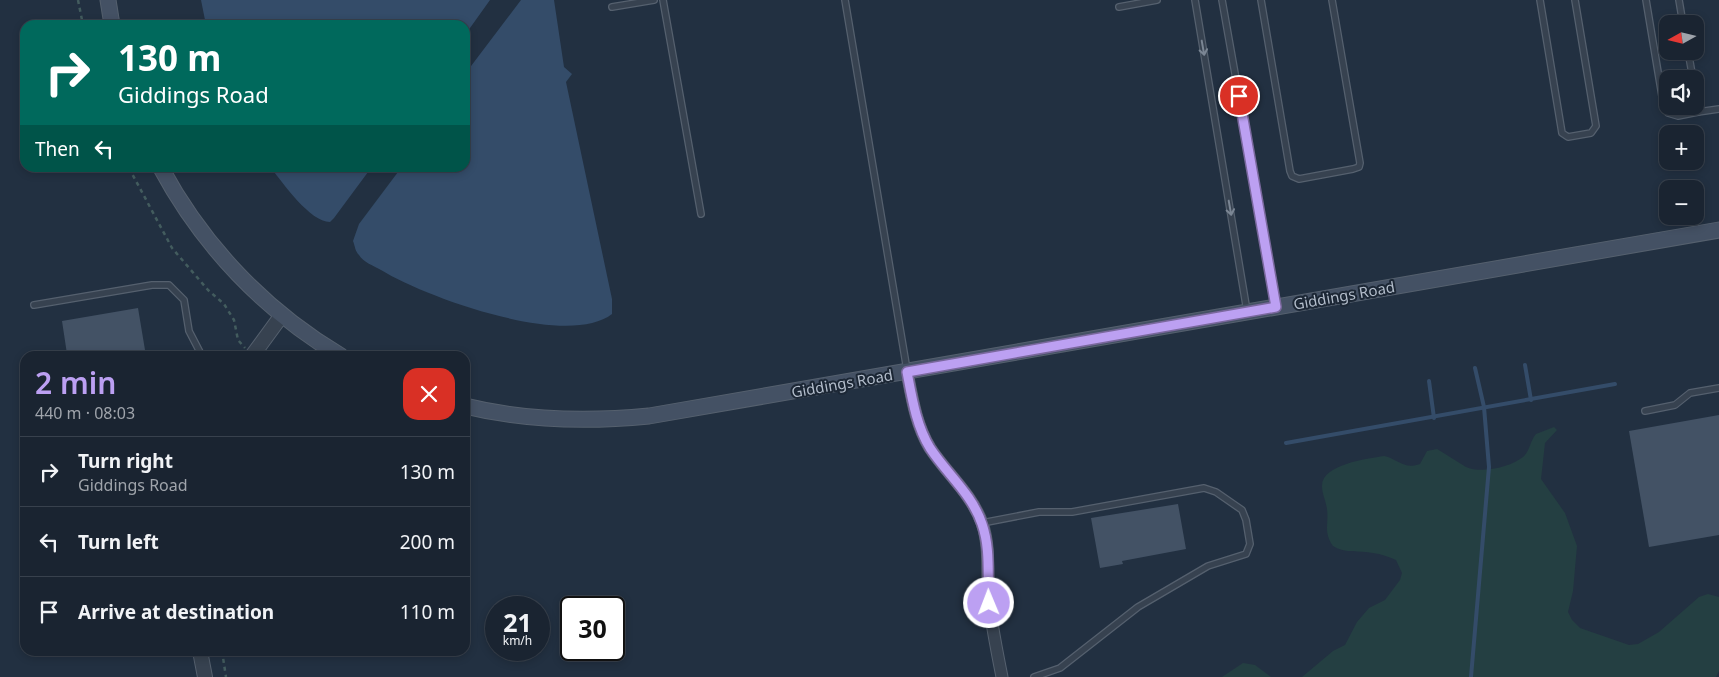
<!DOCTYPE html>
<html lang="en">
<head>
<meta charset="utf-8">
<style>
	:root { --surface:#1a2431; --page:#27303d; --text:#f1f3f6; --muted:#9fa4ab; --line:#38414d; --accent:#bca0f2 }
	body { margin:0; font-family:"Noto Sans",sans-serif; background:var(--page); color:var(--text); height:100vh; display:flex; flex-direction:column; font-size:19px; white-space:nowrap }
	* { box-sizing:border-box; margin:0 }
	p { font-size:16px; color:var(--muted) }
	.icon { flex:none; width:28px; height:28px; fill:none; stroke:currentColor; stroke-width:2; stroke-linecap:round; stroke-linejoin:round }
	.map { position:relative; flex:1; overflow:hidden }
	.details { position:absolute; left:20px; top:351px; width:450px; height:305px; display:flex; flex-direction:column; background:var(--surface); border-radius:15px; box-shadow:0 2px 8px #0003,0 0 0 1px var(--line) }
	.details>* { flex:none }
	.top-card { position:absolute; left:20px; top:20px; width:450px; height:152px; border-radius:15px; box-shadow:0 2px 8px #0003,0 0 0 1px var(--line); background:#00695c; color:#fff; overflow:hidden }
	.needle { width:32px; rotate:262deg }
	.controls { position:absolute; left:1659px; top:15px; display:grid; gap:10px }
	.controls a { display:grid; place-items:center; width:45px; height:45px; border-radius:10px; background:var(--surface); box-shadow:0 2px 8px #0003,0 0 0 1px var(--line); font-size:25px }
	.speed { position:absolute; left:485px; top:596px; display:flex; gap:10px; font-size:25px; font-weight:700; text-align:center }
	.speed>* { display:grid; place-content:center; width:65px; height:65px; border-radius:50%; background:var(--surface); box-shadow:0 2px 8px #0003,0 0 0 1px var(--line); line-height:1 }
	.speed small { font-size:12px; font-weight:400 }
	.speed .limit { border:2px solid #111; border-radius:8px; background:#fff; color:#111 }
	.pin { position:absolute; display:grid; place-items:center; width:42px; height:42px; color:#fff; margin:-21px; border:2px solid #fff; border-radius:50%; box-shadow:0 1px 5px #0007 }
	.me { position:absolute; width:55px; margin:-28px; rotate:359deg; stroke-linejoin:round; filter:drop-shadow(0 0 4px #0008) }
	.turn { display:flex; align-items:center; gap:18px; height:105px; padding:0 15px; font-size:22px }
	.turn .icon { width:65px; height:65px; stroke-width:2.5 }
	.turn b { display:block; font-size:35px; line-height:42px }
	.then { display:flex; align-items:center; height:48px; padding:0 15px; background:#0003; gap:10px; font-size:19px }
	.round { display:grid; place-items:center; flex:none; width:52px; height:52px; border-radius:15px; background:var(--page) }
	.head { display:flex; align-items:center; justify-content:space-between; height:85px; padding:0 15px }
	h1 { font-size:30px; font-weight:600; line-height:38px; color:var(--accent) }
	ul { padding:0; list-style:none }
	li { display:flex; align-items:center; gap:15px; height:70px; padding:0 15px; border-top:1px solid var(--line) }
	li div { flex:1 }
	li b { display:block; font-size:19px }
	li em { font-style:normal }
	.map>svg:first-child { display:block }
</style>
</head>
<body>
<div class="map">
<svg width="1719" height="677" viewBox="0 0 1719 677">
	<rect width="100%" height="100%" fill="#223041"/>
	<g fill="#243f42">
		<path d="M1554,427L1557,430L1545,443L1541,479L1565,513L1577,546L1573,591L1568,612L1572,620L1580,628L1629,645L1638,644L1659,632L1699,597L1708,594L1719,597V671L1716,677H1302L1333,651L1345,645L1357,622L1369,608L1385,600L1400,580L1402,573L1396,560C1389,557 1381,554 1373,553C1360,550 1345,554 1333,546C1323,531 1329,525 1327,509C1326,501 1322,494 1322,486C1322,464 1367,459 1384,456C1398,459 1404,470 1420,464L1427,451L1437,449C1447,455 1456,461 1466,467C1481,474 1511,467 1523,457C1530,451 1530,441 1536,434Z"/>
		<path d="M1243,663L1255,665L1271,677H1222Z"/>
	</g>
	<g fill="#344c69">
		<path d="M201,0H490L465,35V25H206Z"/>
		<path d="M521,0H554L564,67L572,74L566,82L612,299V314C567,349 425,297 381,270C374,266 363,262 359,255C355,251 355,246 353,241L359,224L401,168H465V74Z"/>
		<path d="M271,168H371L334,218L330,222C310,222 283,183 271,168Z"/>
	</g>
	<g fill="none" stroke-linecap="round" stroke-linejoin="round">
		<g stroke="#344c69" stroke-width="4">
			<path d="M1525,365L1531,400"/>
			<path d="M1429,381L1434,418"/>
			<path d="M1286,443L1615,384"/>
			<path d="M1471,677L1489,467L1484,407L1475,368"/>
		</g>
	</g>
	<g fill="#435265">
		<path d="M138,308L146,356H88L87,350L67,354L62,321Z"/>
		<path d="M1719,415V535L1649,547L1629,431Z"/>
		<path d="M1178,504L1186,549L1122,561L1123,564L1100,568L1091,518Z"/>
	</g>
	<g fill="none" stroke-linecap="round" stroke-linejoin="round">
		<defs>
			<g id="service">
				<path d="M663,0L701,214"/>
				<path d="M845,0L907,370"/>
				<path d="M1195,0L1247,311"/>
				<path d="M1222,0L1276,305"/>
				<path d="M1261,0L1290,171L1292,176L1299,179L1353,169L1359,167L1360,163L1332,0"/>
				<path d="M1540,0L1562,133L1568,137L1591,133L1596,126L1575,0"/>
				<path d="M1646,0L1663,102L1668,113L1678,116L1698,112"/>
				<path d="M1679,0L1683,24"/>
				<path d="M612,7L654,0"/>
				<path d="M1119,7L1157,0"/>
				<path d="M1688,51L1693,79"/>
				<path d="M1695,93L1698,112L1719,109"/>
				<path d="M34,305L152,285H169L184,300L189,331L202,356"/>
				<path d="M1645,411L1675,405L1690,393L1719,388"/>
				<path d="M982,523L1039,512H1072L1204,488L1216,492L1242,510L1246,520L1250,544L1246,554L1208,566L1138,607L1060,668L1034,677"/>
			</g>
			<path id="minor" d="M907,372C912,398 916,425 930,448C947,474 971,493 982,523C991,549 986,575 989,602C992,627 997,652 1002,677"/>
			<g id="tertiary">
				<path d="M252,356L282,315"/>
				<path d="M200,651L205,677"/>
			</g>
			<g id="secondary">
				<path d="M108,0L112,25"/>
				<path d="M161,168C203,246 265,311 341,356"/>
				<path d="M465,406C526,421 587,422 649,416L1719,230"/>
			</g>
		</defs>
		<use href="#service" stroke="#55606e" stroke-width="8"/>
		<use href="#minor" stroke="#55606e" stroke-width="13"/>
		<use href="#tertiary" stroke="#55606e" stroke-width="16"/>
		<use href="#secondary" stroke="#55606e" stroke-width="17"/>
		<g stroke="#435c5e" stroke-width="2.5" stroke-dasharray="4 4" stroke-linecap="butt">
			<path d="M78,0L83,25"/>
			<path d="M129,168L172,248L208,290L224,304L234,320L238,340L245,348"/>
			<path d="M222,651L226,677"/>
		</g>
		<use href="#service" stroke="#374250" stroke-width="5.5"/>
		<use href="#minor" stroke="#374250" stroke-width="11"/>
		<use href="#tertiary" stroke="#374250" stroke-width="14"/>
		<use href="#secondary" stroke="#445164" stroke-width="15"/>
	</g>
	<defs><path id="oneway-shaft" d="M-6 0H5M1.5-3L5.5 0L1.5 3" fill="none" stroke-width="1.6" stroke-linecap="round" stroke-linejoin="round" transform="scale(1.25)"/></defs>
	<g stroke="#7b8694">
		<use href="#oneway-shaft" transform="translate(1203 48) rotate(80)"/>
		<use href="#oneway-shaft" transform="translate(1230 208) rotate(80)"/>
	</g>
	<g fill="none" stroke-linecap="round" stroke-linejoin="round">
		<defs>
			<path id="route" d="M989,603C987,576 991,550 982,524C972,494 947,474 930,448C916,425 912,398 907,372L1276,307L1239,96"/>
		</defs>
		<use href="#route" stroke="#7a689d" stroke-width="12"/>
		<use href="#route" stroke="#bca0f2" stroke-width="9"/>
	</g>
	<g text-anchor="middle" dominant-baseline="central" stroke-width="4" stroke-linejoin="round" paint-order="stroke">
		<g font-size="15" fill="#b3bdcb" stroke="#1c2735">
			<text transform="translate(1344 295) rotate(-10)">Giddings Road</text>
			<text transform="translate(842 383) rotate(-10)">Giddings Road</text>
		</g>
	</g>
</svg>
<div class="controls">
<a><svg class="needle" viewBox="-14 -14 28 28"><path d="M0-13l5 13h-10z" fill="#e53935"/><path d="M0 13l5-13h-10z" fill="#9fa4ab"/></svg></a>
<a><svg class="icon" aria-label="sound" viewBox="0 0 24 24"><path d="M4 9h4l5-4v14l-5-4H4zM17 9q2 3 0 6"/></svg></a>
<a>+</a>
<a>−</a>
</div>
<div class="speed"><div>21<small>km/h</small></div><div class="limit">30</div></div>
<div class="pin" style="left:1239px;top:96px;background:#d93025"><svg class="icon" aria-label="arrive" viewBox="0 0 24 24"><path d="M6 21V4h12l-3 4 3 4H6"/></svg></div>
<svg class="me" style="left:989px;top:603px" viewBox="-20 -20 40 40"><circle r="17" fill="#bca0f2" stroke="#fff" stroke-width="3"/><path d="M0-11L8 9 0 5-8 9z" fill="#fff"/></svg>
<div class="top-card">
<div class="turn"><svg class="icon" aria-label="right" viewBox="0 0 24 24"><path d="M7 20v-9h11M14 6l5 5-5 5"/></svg><div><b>130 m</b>Giddings Road</div></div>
<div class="then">Then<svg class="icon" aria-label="left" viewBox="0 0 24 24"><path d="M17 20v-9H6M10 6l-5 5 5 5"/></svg></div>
</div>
<section class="details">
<div class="head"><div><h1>2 min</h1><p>440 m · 08:03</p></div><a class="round" style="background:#d93025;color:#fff"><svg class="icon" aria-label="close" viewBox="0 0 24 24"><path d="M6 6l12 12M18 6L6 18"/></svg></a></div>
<ul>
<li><svg class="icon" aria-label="right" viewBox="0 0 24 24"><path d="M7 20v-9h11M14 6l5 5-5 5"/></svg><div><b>Turn right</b><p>Giddings Road</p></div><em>130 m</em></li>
<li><svg class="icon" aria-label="left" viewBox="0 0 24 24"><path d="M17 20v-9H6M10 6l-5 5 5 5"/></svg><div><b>Turn left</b></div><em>200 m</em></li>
<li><svg class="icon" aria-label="arrive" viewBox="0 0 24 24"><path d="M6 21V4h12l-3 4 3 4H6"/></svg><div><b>Arrive at destination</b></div><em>110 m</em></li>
</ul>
</section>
</div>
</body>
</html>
